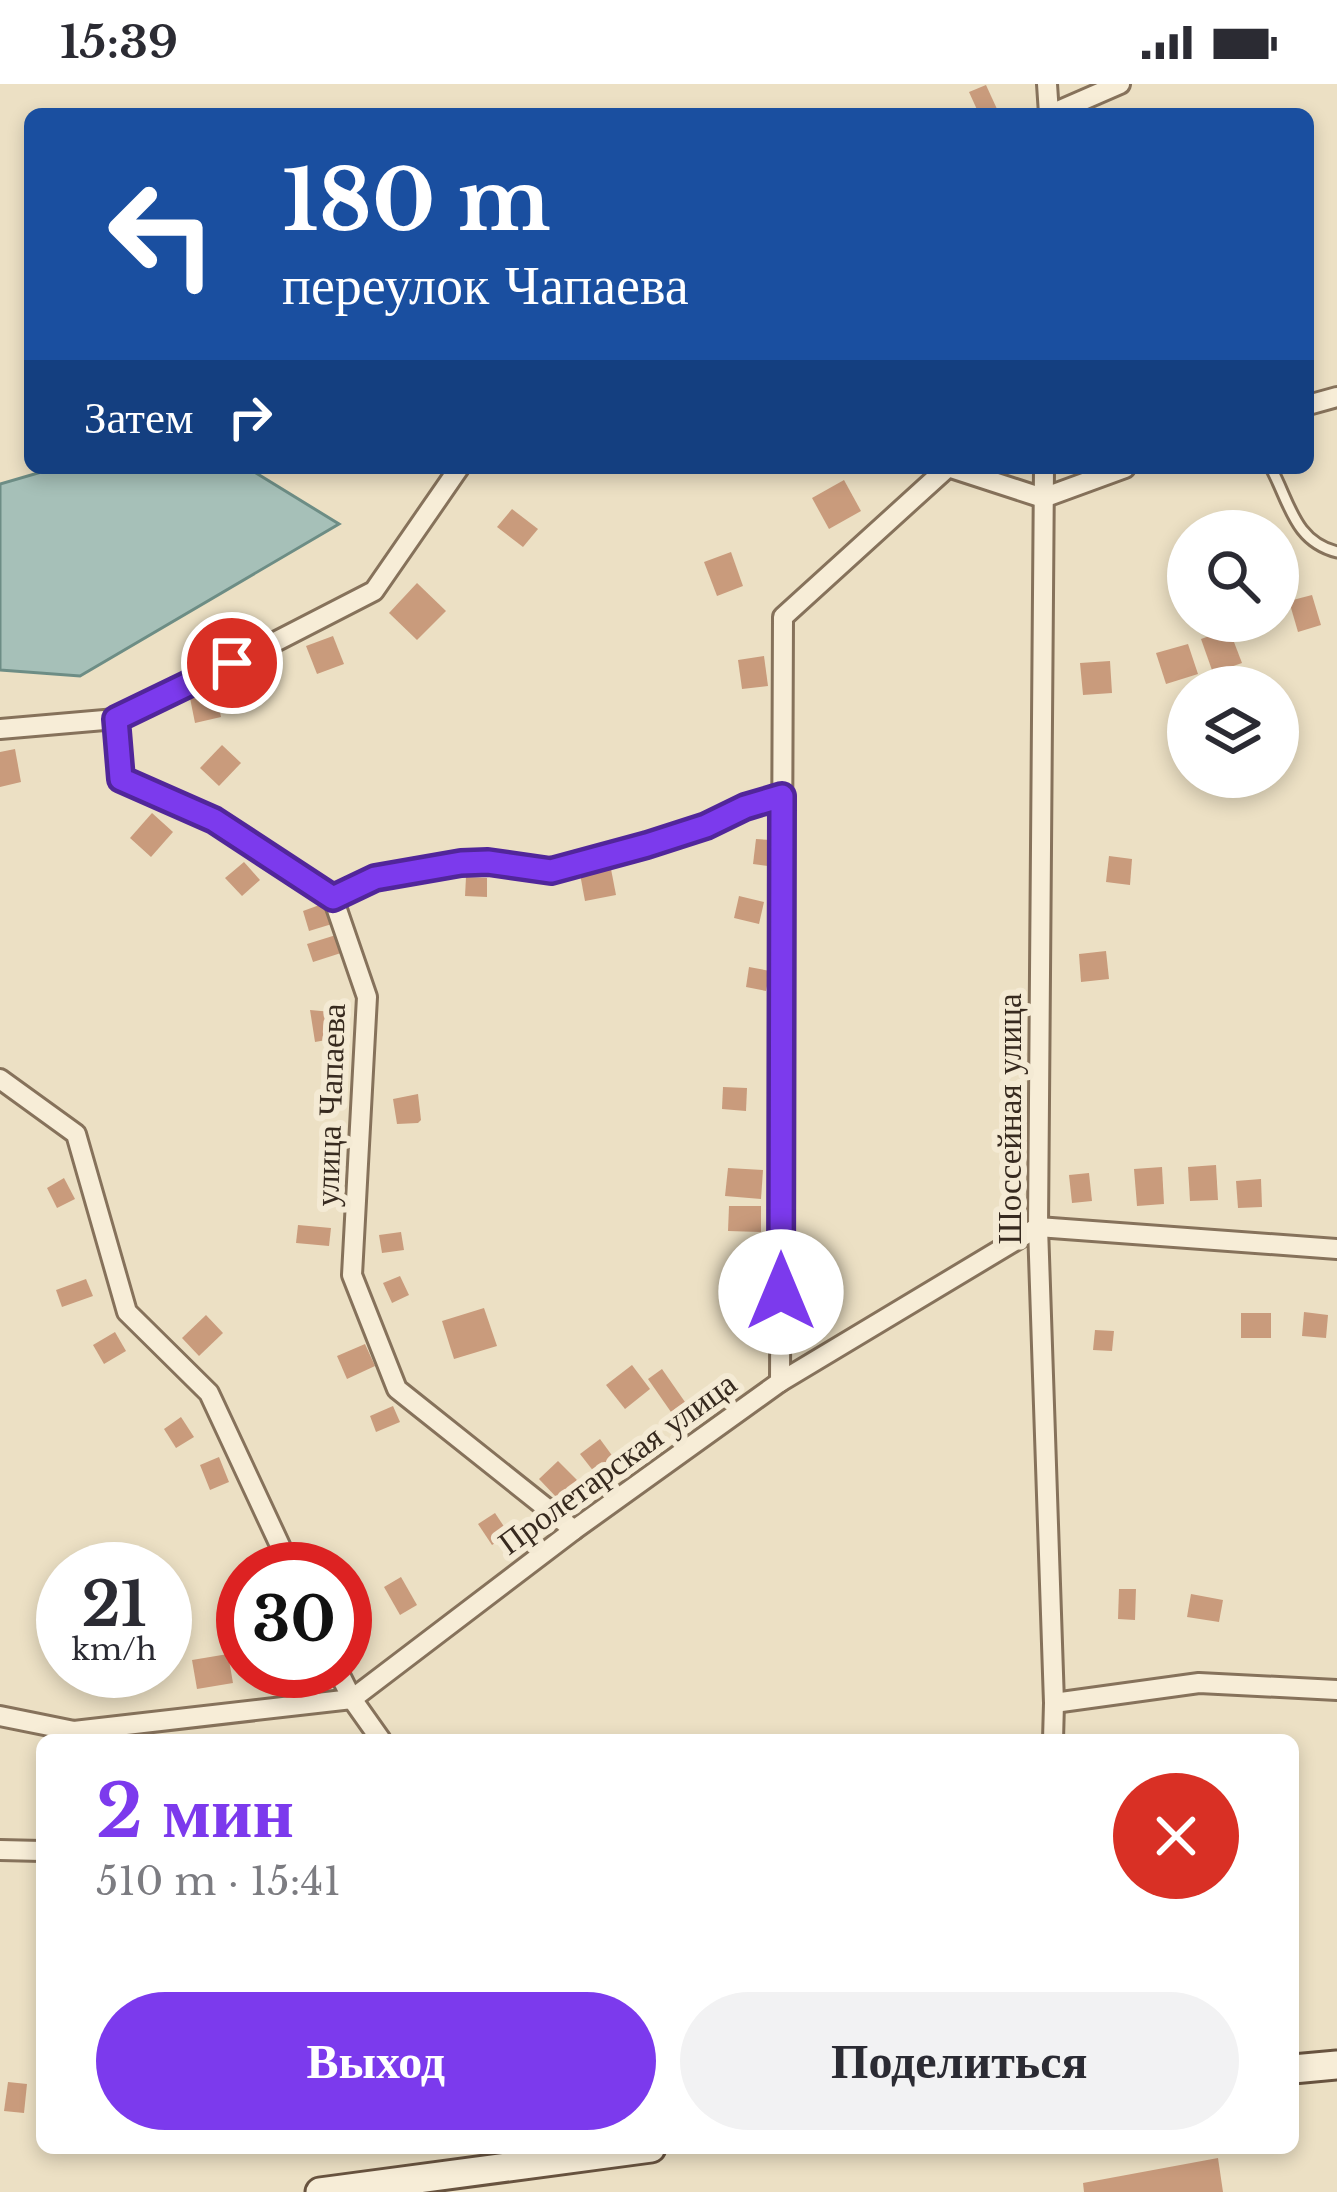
<!DOCTYPE html>
<html lang="ru">
<head>
<meta charset="utf-8">
<style>
	:root { --surface:#fff; --page:#f2f2f3; --text:#2b2b33; --muted:#7c7c81; --accent:#7c3aed }
	body { margin:0; font-family:"Libre Baskerville",serif; background:var(--page); color:var(--text); height:100vh; display:flex; flex-direction:column; font-size:45px; white-space:nowrap }
	* { box-sizing:border-box; margin:0 }
	p { font-size:39px; color:var(--muted) }
	.icon { flex:none; width:66px; height:66px; fill:none; stroke:currentColor; stroke-width:2; stroke-linecap:round; stroke-linejoin:round }
	.map { position:relative; flex:1; overflow:hidden }
	.sheet { position:absolute; left:36px; top:1650px; width:1263px; height:420px; display:flex; flex-direction:column; background:var(--surface); border-radius:18px; box-shadow:0 6px 18px #0003 }
	.sheet>* { flex:none }
	.guide { position:absolute; left:24px; top:24px; width:1290px; height:366px; border-radius:18px; box-shadow:0 6px 18px #0003; background:#1a4fa0; color:#fff; overflow:hidden }
	.tools { position:absolute; left:1167px; top:426px; display:grid; gap:24px }
	.tools a { display:grid; place-items:center; width:132px; height:132px; border-radius:50%; background:var(--surface); box-shadow:0 6px 18px #0003; font-size:60px }
	.speed { position:absolute; left:36px; top:1458px; display:flex; gap:24px; font-size:60px; font-weight:700; text-align:center }
	.speed>* { display:grid; place-content:center; width:156px; height:156px; border-radius:50%; background:var(--surface); box-shadow:0 6px 18px #0003; line-height:1 }
	.speed small { font-size:30px; font-weight:400 }
	.speed .limit { border:18px solid #d22; background:#fff; color:#111 }
	.pin { position:absolute; display:grid; place-items:center; width:102px; height:102px; color:#fff; margin:-51px; border:6px solid #fff; border-radius:50%; box-shadow:0 3px 12px #0007 }
	.me { position:absolute; width:132px; margin:-66px; rotate:0deg; stroke-linejoin:round; filter:drop-shadow(0 0 9px #0008) }
	.turn { display:flex; align-items:center; gap:42px; height:252px; padding:0 60px; font-size:54px }
	.turn .icon { width:156px; height:156px; stroke-width:2.5 }
	.turn b { display:block; font-size:84px; line-height:102px }
	.then { display:flex; align-items:center; height:114px; padding:0 60px; background:#0003; gap:24px; font-size:45px }
	.round { display:grid; place-items:center; flex:none; width:126px; height:126px; border-radius:63px; background:var(--page) }
	.head { display:flex; align-items:center; justify-content:space-between; height:204px; padding:0 60px }
	h1 { font-size:72px; font-weight:800; line-height:90px; color:var(--accent) }
	.action { display:flex; gap:24px; margin-top:auto; padding:24px 60px }
	.action a { flex:1; height:138px; border-radius:72px; background:var(--accent); color:#fff; font-size:48px; font-weight:800; line-height:138px; text-align:center }
	.action a+a { background:var(--page); color:var(--text) }
	.status { display:flex; justify-content:space-between; align-items:center; height:84px; padding:0 60px; background:var(--surface); direction:ltr }
	.status svg { height:33px; fill:currentColor }
	.map>svg:first-child { display:block }
</style>
</head>
<body>
<div class="status"><b>15:39</b><svg viewBox="0 0 49 12"><path d="M0 12V9h3v3zM5 12V6h3v6zM10 12V3h3v9zM15 12V0h3v12zM26 1h20v11H26zM47 4h2v5h-2z"/></svg></div>
<div class="map">
<svg width="1337" height="2108" viewBox="0 0 1337 2108">
	<rect width="100%" height="100%" fill="#ece0c4"/>
	<path fill="#a6c0b8" stroke="#6d8d85" stroke-width="3" d="M55,384H248L339,440L80,592L0,586V400Z"/>
	<g fill="#c99b7c">
		<path d="M986,1L997,25L979,30L969,8Z"/>
		<path d="M844,396L861,427L829,445L812,414Z"/>
		<path d="M512,425L538,445L523,463L497,443Z"/>
		<path d="M731,468L743,502L717,512L704,478Z"/>
		<path d="M417,499L446,527L417,556L389,529Z"/>
		<path d="M1312,511L1321,541L1298,548L1289,517Z"/>
		<path d="M1229,545L1242,579L1213,589L1201,555Z"/>
		<path d="M333,552L344,580L317,590L306,562Z"/>
		<path d="M1188,560L1198,590L1166,600L1156,569Z"/>
		<path d="M764,572L768,602L742,605L738,576Z"/>
		<path d="M1110,577L1112,609L1083,611L1080,579Z"/>
		<path d="M215,604L221,633L195,639L189,609Z"/>
		<path d="M222,661L241,679L219,702L200,684Z"/>
		<path d="M15,665L21,698L0,703V668Z"/>
		<path d="M152,729L173,748L151,773L130,754Z"/>
		<path d="M756,755L771,756L768,782L753,780Z"/>
		<path d="M1109,772L1132,775L1130,801L1106,798Z"/>
		<path d="M244,778L260,796L242,812L225,794Z"/>
		<path d="M611,785L616,811L585,817L580,790Z"/>
		<path d="M466,793L487,794V813L465,812Z"/>
		<path d="M739,812L764,818L759,840L734,834Z"/>
		<path d="M325,819L332,840L309,847L303,827Z"/>
		<path d="M336,851L341,869L313,878L307,860Z"/>
		<path d="M1106,867L1109,895L1081,898L1079,870Z"/>
		<path d="M749,883L770,887L766,907L746,903Z"/>
		<path d="M310,926L332,928L337,954L315,958Z"/>
		<path d="M723,1003L747,1004L746,1027L722,1025Z"/>
		<path d="M418,1010L421,1036L418,1039L397,1040L393,1015Z"/>
		<path d="M1216,1081L1218,1116L1190,1117L1188,1083Z"/>
		<path d="M1162,1083L1164,1120L1137,1122L1134,1085Z"/>
		<path d="M728,1084L763,1086L761,1115L725,1112Z"/>
		<path d="M1089,1089L1092,1117L1072,1119L1069,1091Z"/>
		<path d="M64,1094L75,1115L57,1124L47,1104Z"/>
		<path d="M1261,1095L1262,1123L1238,1124L1236,1097Z"/>
		<path d="M729,1122H761V1148L728,1147Z"/>
		<path d="M298,1141L331,1144L329,1162L296,1159Z"/>
		<path d="M401,1148L404,1166L382,1169L379,1151Z"/>
		<path d="M400,1192L409,1211L392,1219L383,1199Z"/>
		<path d="M86,1195L93,1212L62,1223L56,1206Z"/>
		<path d="M484,1224L497,1262L454,1275L442,1237Z"/>
		<path d="M1304,1228L1328,1231L1326,1254L1302,1252Z"/>
		<rect x="1241" y="1229" width="30" height="25"/>
		<path d="M206,1231L223,1249L199,1272L182,1254Z"/>
		<path d="M1095,1246L1114,1247L1112,1267L1093,1266Z"/>
		<path d="M115,1248L126,1267L104,1280L93,1261Z"/>
		<path d="M365,1260L375,1282L347,1295L337,1272Z"/>
		<path d="M632,1281L650,1305L625,1325L606,1301Z"/>
		<path d="M662,1285L685,1318L671,1328L648,1295Z"/>
		<path d="M393,1322L400,1338L376,1348L370,1332Z"/>
		<path d="M181,1333L194,1353L176,1364L164,1345Z"/>
		<path d="M600,1355L619,1381L603,1393H598L580,1370Z"/>
		<path d="M219,1373L229,1398L210,1406L200,1381Z"/>
		<path d="M558,1377L577,1396L558,1415L539,1395Z"/>
		<path d="M495,1429L509,1450L492,1461L478,1440Z"/>
		<path d="M401,1493L417,1521L400,1531L384,1503Z"/>
		<path d="M1119,1505H1136L1135,1536L1118,1535Z"/>
		<path d="M1191,1510L1223,1516L1219,1538L1187,1533Z"/>
		<path d="M356,1523L366,1543L350,1551L345,1540V1528Z"/>
		<path d="M228,1570L233,1599L197,1605L192,1576Z"/>
		<path d="M8,1998L27,2000L24,2029L4,2027Z"/>
		<path d="M1218,2074L1223,2108H1084L1083,2099Z"/>
	</g>
	<g fill="none" stroke-linecap="round" stroke-linejoin="round">
		<defs>
			<path id="lane" d="M1271,384C1290,419 1294,457 1337,468"/>
			<g id="street">
				<path d="M1047,0L1049,30"/>
				<path d="M1051,30L1120,0"/>
				<path d="M1308,321L1337,313"/>
				<path d="M951,384L1043,414L1125,384"/>
				<path d="M1044,384L1038,1143L1054,1619L1053,1656"/>
				<path d="M116,635L121,695L215,736L333,814L367,913L352,1191L397,1305L574,1446"/>
				<path d="M0,645L116,635L271,560L374,507L459,384"/>
				<path d="M333,814L375,794L461,779L488,778L551,787L647,761L706,742L745,723L781,712"/>
				<path d="M0,995L76,1050L127,1228L209,1309L291,1485"/>
				<path d="M780,1298L783,533L947,384"/>
				<path d="M338,1587L352,1615L381,1656"/>
				<path d="M1054,1619L1199,1599L1337,1606"/>
				<path d="M0,1632L74,1647L352,1615L574,1446L780,1298L1038,1143L1337,1165"/>
				<path d="M0,1766L42,1767"/>
			</g>
			<g id="secondary">
				<path d="M1293,1985L1337,1981"/>
				<path d="M320,2108L651,2064"/>
			</g>
		</defs>
		<use href="#lane" stroke="#86725b" stroke-width="15"/>
		<use href="#street" stroke="#86725b" stroke-width="24"/>
		<use href="#secondary" stroke="#68533f" stroke-width="33"/>
		<use href="#lane" stroke="#f7edd7" stroke-width="9"/>
		<use href="#street" stroke="#f7edd7" stroke-width="18"/>
		<use href="#secondary" stroke="#f7edd7" stroke-width="27"/>
	</g>
	<g fill="none" stroke-linecap="round" stroke-linejoin="round">
		<defs>
			<path id="route" d="M232,579L116,635L121,695L214,736L333,814L375,794L461,779L488,778L551,787L647,761L706,742L745,723L782,712L781,1208"/>
		</defs>
		<use href="#route" stroke="#51269a" stroke-width="30"/>
		<use href="#route" stroke="#7c3aed" stroke-width="21"/>
	</g>
	<g text-anchor="middle" dominant-baseline="central" stroke-width="12" stroke-linejoin="round" paint-order="stroke">
		<g font-size="33" fill="#372a1f" stroke="#f4ead4">
			<text transform="translate(330 1021) rotate(-88)">улица Чапаева</text>
			<text transform="translate(1009 1035) rotate(-90)">Шоссейная улица</text>
			<text transform="translate(617 1379) rotate(-36)">Пролетарская улица</text>
		</g>
	</g>
</svg>
<div class="tools">
<a><svg class="icon" aria-label="search" viewBox="0 0 24 24"><circle cx="10" cy="10" r="6"/><path d="M15 15l6 6"/></svg></a>
<a><svg class="icon" aria-label="layers" viewBox="0 0 24 24"><path d="M12 4l9 5-9 5-9-5zM3 14l9 5 9-5"/></svg></a>
</div>
<div class="speed"><div>21<small>km/h</small></div><div class="limit">30</div></div>
<div class="pin" style="left:232px;top:579px;background:#d93025"><svg class="icon" aria-label="arrive" viewBox="0 0 24 24"><path d="M6 21V4h12l-3 4 3 4H6"/></svg></div>
<svg class="me" style="left:781px;top:1208px" viewBox="-20 -20 40 40"><circle r="19" fill="#fff"/><path d="M0-13L10 11 0 6-10 11z" fill="#7c3aed"/></svg>
<div class="guide">
<div class="turn"><svg class="icon" aria-label="left" viewBox="0 0 24 24"><path d="M17 20v-9H6M10 6l-5 5 5 5"/></svg><div><b>180 m</b>переулок Чапаева</div></div>
<div class="then">Затем<svg class="icon" aria-label="right" viewBox="0 0 24 24"><path d="M7 20v-9h11M14 6l5 5-5 5"/></svg></div>
</div>
<section class="sheet">
<div class="head"><div><h1>2 мин</h1><p>510 m · 15:41</p></div><a class="round" style="background:#d93025;color:#fff"><svg class="icon" aria-label="close" viewBox="0 0 24 24"><path d="M6 6l12 12M18 6L6 18"/></svg></a></div>
<div class="action"><a>Выход</a><a>Поделиться</a></div>
</section>
</div>
</body>
</html>
